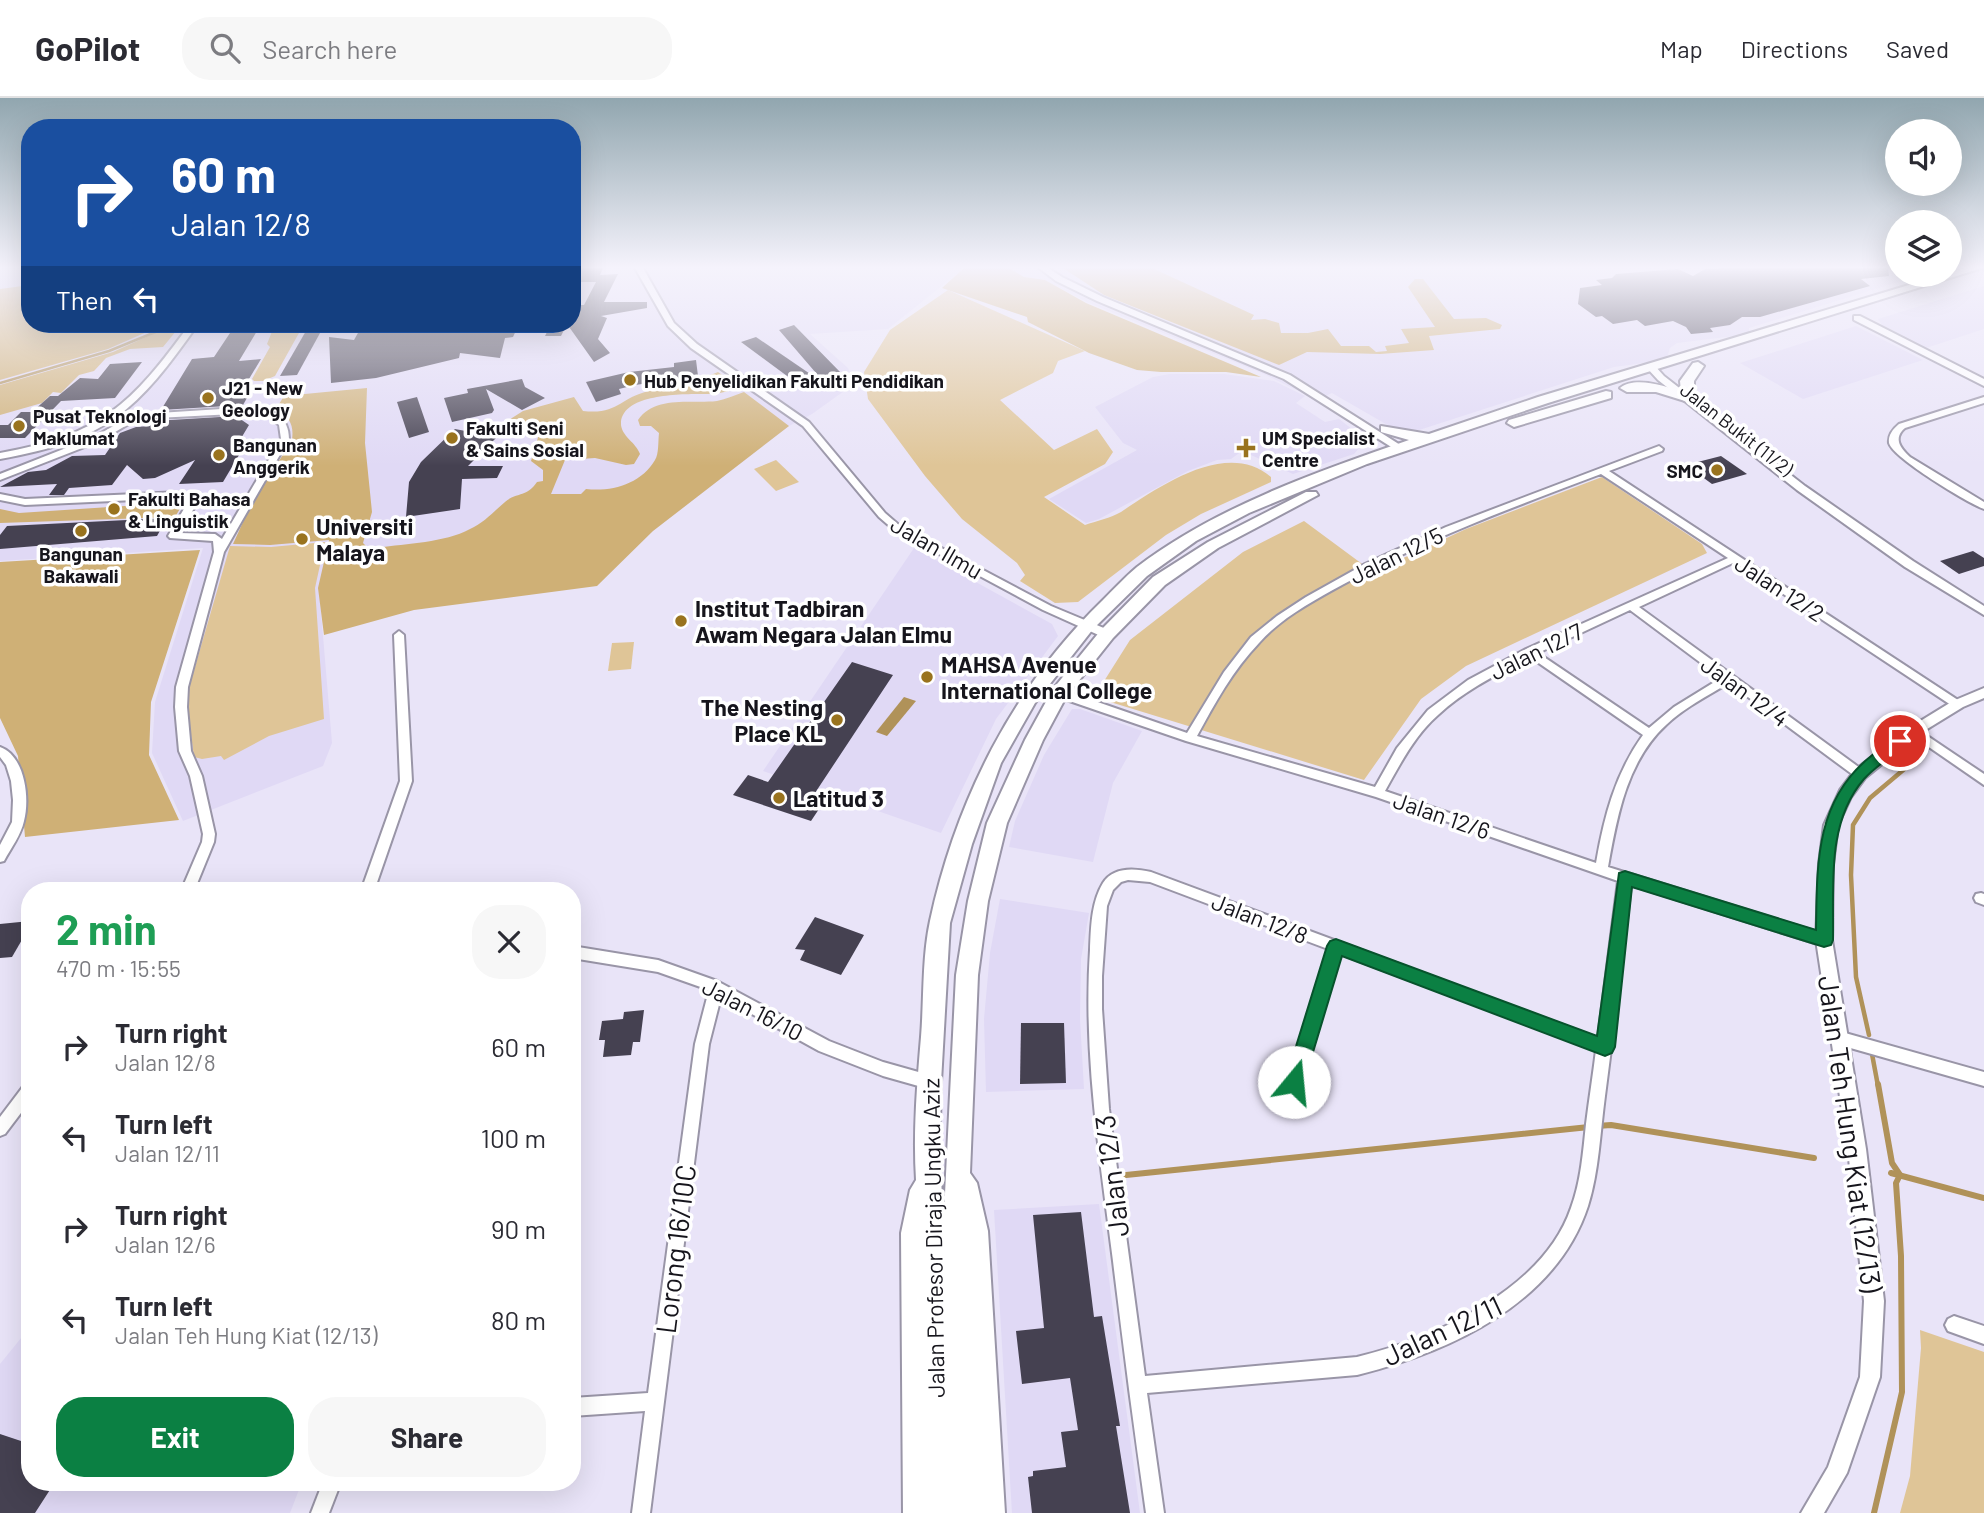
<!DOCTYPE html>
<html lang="en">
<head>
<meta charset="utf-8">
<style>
	:root { --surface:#fff; --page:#f7f7f7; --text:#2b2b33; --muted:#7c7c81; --line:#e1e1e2; --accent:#0b8043 }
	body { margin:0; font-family:Barlow,sans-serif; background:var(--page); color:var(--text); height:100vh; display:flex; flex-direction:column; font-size:26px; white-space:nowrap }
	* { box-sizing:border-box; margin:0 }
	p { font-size:23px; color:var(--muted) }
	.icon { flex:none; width:38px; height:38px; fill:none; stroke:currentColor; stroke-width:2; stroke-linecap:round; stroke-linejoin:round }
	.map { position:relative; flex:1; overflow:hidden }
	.sheet { position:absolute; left:21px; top:784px; width:560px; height:609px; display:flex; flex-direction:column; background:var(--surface); border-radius:28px; box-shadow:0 7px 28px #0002 }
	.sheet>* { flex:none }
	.guide { position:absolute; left:21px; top:21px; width:560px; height:214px; border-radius:28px; box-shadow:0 7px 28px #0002; background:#1a4fa0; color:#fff; overflow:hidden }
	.fabs { position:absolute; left:1885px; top:21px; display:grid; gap:14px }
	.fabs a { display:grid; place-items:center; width:77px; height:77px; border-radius:50%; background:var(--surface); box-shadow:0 7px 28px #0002; font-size:35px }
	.pin { position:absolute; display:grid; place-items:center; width:60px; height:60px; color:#fff; margin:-30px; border:4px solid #fff; border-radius:50%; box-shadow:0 2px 7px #0007 }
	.me { position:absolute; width:77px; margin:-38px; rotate:17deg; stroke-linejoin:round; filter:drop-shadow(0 0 5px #0008) }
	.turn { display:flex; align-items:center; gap:24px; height:147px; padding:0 35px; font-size:32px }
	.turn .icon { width:91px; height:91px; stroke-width:2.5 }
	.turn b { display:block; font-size:49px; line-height:60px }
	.then { display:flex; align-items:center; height:66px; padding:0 35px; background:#0003; gap:14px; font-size:26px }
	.round { display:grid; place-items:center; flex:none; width:74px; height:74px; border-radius:28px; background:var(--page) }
	.overview { display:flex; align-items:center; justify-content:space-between; height:119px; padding:0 35px }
	h1 { font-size:42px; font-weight:700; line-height:52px; color:#1e9e55 }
	.primary-button { display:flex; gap:14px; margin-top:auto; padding:14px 35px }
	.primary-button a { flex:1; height:80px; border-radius:28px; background:var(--accent); color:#fff; font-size:28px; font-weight:700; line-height:80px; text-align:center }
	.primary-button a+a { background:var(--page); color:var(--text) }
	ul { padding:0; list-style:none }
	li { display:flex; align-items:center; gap:21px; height:91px; padding:0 35px }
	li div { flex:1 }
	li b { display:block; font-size:26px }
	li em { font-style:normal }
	header { display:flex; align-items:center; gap:42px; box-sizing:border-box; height:98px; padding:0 35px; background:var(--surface); border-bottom:2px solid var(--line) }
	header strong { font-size:33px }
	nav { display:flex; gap:38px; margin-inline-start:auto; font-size:24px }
	.search { width:490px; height:63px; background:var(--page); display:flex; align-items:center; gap:18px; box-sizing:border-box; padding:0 24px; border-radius:28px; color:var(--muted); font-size:26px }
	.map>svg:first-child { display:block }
</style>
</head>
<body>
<header>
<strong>GoPilot</strong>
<div class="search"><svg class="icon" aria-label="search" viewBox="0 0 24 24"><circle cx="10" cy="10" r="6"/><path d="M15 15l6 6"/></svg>Search here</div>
<nav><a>Map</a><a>Directions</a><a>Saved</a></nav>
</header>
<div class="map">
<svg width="1984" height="1415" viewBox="0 0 1984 1415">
	<rect width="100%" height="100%" fill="#e9e4f8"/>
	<g fill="#e0d9f5">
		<path d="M0,170H30V226H572V170H964L888,231L810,236L848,270L854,286L812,316L789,328L653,433L319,490L332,645L323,668L183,723L152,655L155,604L203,450L0,463Z"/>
		<path d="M1009,170H1897V177H1921L1749,230V234L1742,237L1677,245L1670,250L1666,262L1614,269L1413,334L1391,329L1332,295L1317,302L1264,276L1087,204L1045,182L1024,179Z"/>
		<path d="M1984,188V231L1926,250L1882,227L1878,221Z"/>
		<path d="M1856,228L1923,262L1803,301L1740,265Z"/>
		<path d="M1170,276H1224L1274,283L1305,298L1296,305L1325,324L1339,321L1361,338V348L1354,356L1293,376L1242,353L1231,361L1217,362L1188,373L1099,421L1086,425L1049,401L1137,352L1123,345L1095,309L1153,279Z"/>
		<path d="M914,450L1052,526L1058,538L996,621L941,735L763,673Z"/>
		<path d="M1072,611H1080L1142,633L1113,685L1093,764L1009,749L1015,723L1044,657Z"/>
		<path d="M1000,801L1089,815L1081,861L1080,921L1084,991L986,994L984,921L990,855Z"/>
		<path d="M1099,1106L1140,1415H1012L994,1112Z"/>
		<path d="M30,1229V1384H302L290,1415H0V1266Z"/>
	</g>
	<g fill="#dfc597">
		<path d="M948,192L1085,253L1058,263L1053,275L1000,302L1054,352L1097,331L1113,354L1105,366L1044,399L1085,427C1096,423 1111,420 1121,414C1160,388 1227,341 1271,379V384L1201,416L1166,437L1078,504L1055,505L1020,483L1025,477L1017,465L962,421L925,378L868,301L864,274L890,232Z"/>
		<path d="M776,362L799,384L776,393L754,371Z"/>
		<path d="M1602,379L1702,446L1707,455L1466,568L1421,601L1364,682L1094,599L1130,542L1243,454L1304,423L1373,474L1466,431Z"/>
		<path d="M325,444L315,490L324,621L269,638L224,662L221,658L202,661L194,659L186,600L230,448L271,449Z"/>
		<path d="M634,544L631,571L608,573L612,545Z"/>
		<path d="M1920,1232L1984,1254V1415H1900L1910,1378L1921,1250Z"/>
	</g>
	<g fill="#cfb076">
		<path d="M964,170H1009L1024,179L1045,182L1086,205L1261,279L1226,274H1161L1137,272L1089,255L1028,224L1027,219L942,190Z"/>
		<path d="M1063,170H1152L1254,217L1251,222L1265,221L1279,225L1281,235H1308L1328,231L1341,248H1369L1376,254L1387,253L1385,248L1409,245L1401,231L1435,229L1408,189L1415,181H1423L1454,221L1486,220L1502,227L1500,231L1429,238L1434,252L1380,256L1307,254L1279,267L1104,197Z"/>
		<path d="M30,187V226H116L114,231C132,230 147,226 165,226L108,251L0,282V191Z"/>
		<path d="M275,226H304L275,278L263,283H254L252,281L270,249L267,246Z"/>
		<path d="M181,227L163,249L130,251L106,260L94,273L79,277L61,295L53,294L42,305L0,317V287L113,254L166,230Z"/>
		<path d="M718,274L740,290C731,292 722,295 713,296C692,296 624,293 621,324C620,338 636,344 640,356L634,366L626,367L595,360L565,362L551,396H581L586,391C612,394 641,386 655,362C659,356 658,343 659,335L651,328H640L638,322C655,297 691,306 717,303C726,301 735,297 744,294L789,328L653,433L597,488L414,512L324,537L318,490L329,442L270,447L233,446L248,413L292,342C294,327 290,319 276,311L284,298L367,290L365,345L372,414L363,445L368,450H378C407,445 444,445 470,431C484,425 494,413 505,404C516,394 526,400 537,384L543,383V372L531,363L539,336L507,323L523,313L574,299L583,313C618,317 619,300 649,293C673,287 695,284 718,274Z"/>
		<path d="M170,405L179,406L181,409L175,419L0,425V411L19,415Z"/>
		<path d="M200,452L151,604L149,657L179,722L25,739L18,658L0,620V464Z"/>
	</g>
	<path fill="#b09259" d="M904,599L916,603L887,638L876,634Z"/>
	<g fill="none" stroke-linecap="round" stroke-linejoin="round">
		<path stroke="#b09259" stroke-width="2.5" d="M0,285L109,253L175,226"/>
		<g stroke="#b09259" stroke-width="4.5">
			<path d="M1869,937L1856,879L1851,777L1853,727L1870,700L1921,657"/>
			<path d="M1872,956L1878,988"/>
		</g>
		<g stroke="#b09259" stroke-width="6">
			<path d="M1597,1028L1611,1027L1814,1060"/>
			<path d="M1891,1075L1984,1100"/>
			<path d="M1126,1077L1589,1029"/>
			<path d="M1874,1415L1902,1294L1901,1158L1896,1085L1900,1077L1892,1065L1878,986"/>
		</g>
	</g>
	<g fill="#454151">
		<path d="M572,170H603L600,177L618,176L604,204H647V210L601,218L607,220L598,241L610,255L594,264L567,226L561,238H545L551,226H572V207H584L596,184H572Z"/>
		<path d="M1722,170H1888L1889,178L1861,181L1870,188L1760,219H1742L1730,227L1710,230L1713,234L1691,236L1686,229L1673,223L1645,228L1637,222L1613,226L1602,218L1596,219L1578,206L1580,190L1602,187L1596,182L1612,180L1616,176L1678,171L1693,178L1705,171Z"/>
		<path d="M310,226H325L297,277L280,278Z"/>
		<path d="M363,226H519L513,239L505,240L500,260L460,255L459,260L376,280L331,285L329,239L354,242Z"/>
		<path d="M794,227L842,276L851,287L838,290L829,280L822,282L779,232Z"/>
		<path d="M257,233L239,263L261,261L243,291H252L243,307L161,312L192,261L214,259L230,235Z"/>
		<path d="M756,239L819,282L802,289L741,244Z"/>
		<path d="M696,262L698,278L635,287L619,291L621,296L596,304L586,284L629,274L674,269V265Z"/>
		<path d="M142,264L115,300L61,303L25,340H0V327H8L21,314H32L50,298H58L80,280L98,281L110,266Z"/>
		<path d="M522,281L525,289L545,300L522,312L486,291L494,312L492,315L452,324L444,300L468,295L467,291Z"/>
		<path d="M417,299L429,334L409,340L397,304Z"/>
		<path d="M236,318L249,327L234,352H242L223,384L179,386L195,362L155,380L143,381L127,367L112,387L69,390L64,397H49L57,386L0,389L28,374L46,372L72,358L105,357L120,335L136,329L150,328L154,323Z"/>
		<path d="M455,331L497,339L468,368H503L497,380L462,381L460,411L406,419L409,384L421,364Z"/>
		<path d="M1721,358L1747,376L1712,386L1686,367Z"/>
		<path d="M167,420L157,438L0,451V437L7,428Z"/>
		<path d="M1973,453L1984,460V468L1959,476L1940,463Z"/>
		<path d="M852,564L893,577L813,698L825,702L811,723L733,697L748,677L768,684Z"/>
		<path d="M815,819L864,837L841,877L800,862L805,852L795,851Z"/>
		<path d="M30,823V828L12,859L0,860V826Z"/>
		<path d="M644,912L640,944H633L631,957L603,959L605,942H599L602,923L623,921L624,914Z"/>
		<path d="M1021,925H1064L1066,985L1020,986Z"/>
		<path d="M1081,1114L1094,1219L1102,1218L1120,1328H1116L1130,1415H1032L1028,1379L1033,1378V1373L1066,1369L1061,1334L1078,1332L1070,1280L1022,1286L1016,1233L1044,1230L1033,1117Z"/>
		<path d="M0,1336L30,1346V1384H55L35,1415H0Z"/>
	</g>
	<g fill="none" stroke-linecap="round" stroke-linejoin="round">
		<defs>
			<g id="minor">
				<path d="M635,170H643L674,225L697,246L809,324L885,415L900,428L1051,508L1111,533L1112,536L1111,539H1103L1043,512L894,432L879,419L803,328L691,250L668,228Z"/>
				<path d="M1984,299V305L1905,330C1893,340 1900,350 1910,359L1984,404V411C1968,405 1893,360 1889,345C1888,337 1893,331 1899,326Z"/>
				<path d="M253,309C273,312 289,318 289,341L224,454L188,589L187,609L191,653L202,678L215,736L214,744L194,793H181L202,744L203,736L190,678L179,653L175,609L176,589L214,454L213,443L170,440L168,438L188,404L179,400L25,407L0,402V396L25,401L181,394L198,403L180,435L215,436L222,441L281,341L279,327L269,318L253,315L137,321L100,343L0,382V376L94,339L124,322H111V318Z"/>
				<path d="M1659,348L1663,351L1662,353L1609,373L1964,606L1958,610L1954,609L1735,464L1639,509L1864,673L1866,676L1860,681L1856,679L1729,585C1707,598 1684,610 1666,627C1627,663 1617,718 1608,769L1824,836L1829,838L1831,842L1829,846L1824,848L1631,787C1623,858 1614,928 1605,998C1600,1035 1599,1073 1588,1108C1556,1206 1449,1254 1357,1277L1147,1295L1164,1415H1146C1134,1331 1123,1247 1113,1163C1100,1060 1083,956 1090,852C1091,830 1091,805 1103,785C1113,769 1134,770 1151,774L1598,940L1618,783L1376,699L1186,643L1055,598L1053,595L1055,592H1063L1187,635L1224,574L1251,539L1277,518L1306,499L1365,466L1446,429ZM1601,376L1728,460L1526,551L1468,582L1428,612L1397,650L1375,689L1197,638C1215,605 1233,572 1259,545C1281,520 1313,503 1342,487C1425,442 1513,409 1601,376ZM1630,512L1721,580L1674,609L1649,630L1538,555ZM1530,559L1643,637C1615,676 1604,719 1596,765L1385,693C1400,666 1415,637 1438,617C1465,592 1498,576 1530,559ZM1128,782L1150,784L1328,851L1288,984L1290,989L1295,991L1300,989L1302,984L1340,856L1596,952C1593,977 1589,1001 1586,1026C1583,1054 1581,1083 1571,1110C1543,1192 1435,1240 1357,1259L1145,1278L1109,1011L1102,911V878L1107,808L1113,792L1121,784Z"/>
				<path d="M399,533L404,537L412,683L374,793H361L400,683L394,537Z"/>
				<path d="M1914,629L1984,676V687L1910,636L1908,633Z"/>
				<path d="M0,649C25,658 30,700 24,723C21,737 11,750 4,763L0,764V747L12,724L13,702L11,683L6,667L0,659Z"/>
				<path d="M1981,795L1984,796V807L1976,804L1974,800L1976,796Z"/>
				<path d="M572,848L658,862L717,883L829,943L883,964L929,977L934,979L936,984L934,989L929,991L883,978L819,953L721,899L709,946L650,1415H632L645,1313L572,1318V1300L648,1295L695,946L709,892L658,874L572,860Z"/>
				<path d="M1838,933L1984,974V988L1833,945L1831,940L1833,935Z"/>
				<path d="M30,984V1003L5,1036L0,1038V1019L25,986Z"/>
				<path d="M1954,1218L1984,1228V1246L1948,1233L1945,1227L1948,1221Z"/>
				<path d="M323,1384H341L329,1415H311Z"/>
			</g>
			<g id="tertiary">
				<path d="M1039,170H1048L1062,179L1103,199L1290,277L1405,350L1396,352L1284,281L1097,203L1056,183Z"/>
				<path d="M1854,218H1860L1984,281V288L1854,222Z"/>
				<path d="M190,226H198C137,313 107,342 0,361V355C101,337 131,307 190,226Z"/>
				<path d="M1649,268H1655L1664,278L1805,388L1913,463L1984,508V517L1905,469L1797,392L1658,282L1647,270Z"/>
				<path d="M1984,590V600L1963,609L1919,636L1865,680L1851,699L1838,727L1833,766L1832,842L1866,1051L1884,1203L1880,1279L1847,1375L1824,1415H1801L1828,1369L1860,1279L1864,1203L1848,1051L1816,842L1819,766L1824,727L1840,692L1855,672L1909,630L1953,603Z"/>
			</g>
			<g id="primary">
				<path d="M1965,170H1982L1548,305L1367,366L1249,415L1196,443L1147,478L1093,531L1035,605L1001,665L972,746L950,825L941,984L939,1063L944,1116L956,877L968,803L987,725L1025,642L1053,591L1101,532L1153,479L1208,444L1306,394H1316L1318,397L1218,450L1165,487L1113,540L1066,599L1043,642L1007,725L988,803L978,877L970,1075L977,1085L988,1133L1005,1415H903L901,1135L910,1092L916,1082C913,1035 917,986 921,939C924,902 922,860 930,823C956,702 1013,589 1103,502C1114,491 1125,479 1137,469C1216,409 1316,374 1409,342L1381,334V328L1429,336L1538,299L1942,177H1950V174Z"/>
				<path d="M1698,264L1704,268L1694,283V292L1688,296L1692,299L1690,302L1685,303L1656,294H1627L1620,290C1635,278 1665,288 1681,294L1680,283L1693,265Z"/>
				<path d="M1606,293L1611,294V300L1514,329L1507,325L1509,322Z"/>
			</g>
		</defs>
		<use href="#minor" stroke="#9995a7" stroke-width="4"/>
		<use href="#tertiary" stroke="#9995a7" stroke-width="4"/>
		<use href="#primary" stroke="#9995a7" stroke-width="4"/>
		<use href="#minor" fill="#fff" fill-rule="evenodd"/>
		<use href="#tertiary" fill="#fff" fill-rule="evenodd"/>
		<use href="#primary" fill="#fff" fill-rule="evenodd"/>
	</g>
	<linearGradient id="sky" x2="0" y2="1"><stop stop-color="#91a6af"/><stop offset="0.46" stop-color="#f5f3fc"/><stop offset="1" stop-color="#f5f3fc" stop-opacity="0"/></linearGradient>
	<rect width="1984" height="368" fill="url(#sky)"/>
	<path fill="#0b8043" stroke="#07532c" stroke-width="2" d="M1900,637L1908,643L1906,647C1892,658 1876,668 1864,681C1826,725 1834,788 1833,842L1831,847L1824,849L1632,789L1615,949L1612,955L1605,958L1342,858L1304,984L1301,991L1294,993L1288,991L1285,984L1327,848L1330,843L1336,841L1597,938L1619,775L1625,773L1816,832C1817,767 1815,703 1870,659C1879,652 1889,641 1900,637Z"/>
	<g fill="#99731e" stroke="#fff" stroke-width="2.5">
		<circle cx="630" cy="282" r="7"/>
		<circle cx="208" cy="300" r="7"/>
		<circle cx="19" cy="328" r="7"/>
		<circle cx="452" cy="340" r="7"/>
		<path d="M1242.5 339.5h7v7h7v7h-7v7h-7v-7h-7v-7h7z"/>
		<circle cx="219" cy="357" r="7"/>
		<circle cx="1717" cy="372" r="7"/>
		<circle cx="114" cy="411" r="7"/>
		<circle cx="81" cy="433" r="7"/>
		<circle cx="302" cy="441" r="7"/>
		<circle cx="681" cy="523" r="7"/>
		<circle cx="927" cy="579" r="7"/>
		<circle cx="837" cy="622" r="7"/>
		<circle cx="779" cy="700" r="7"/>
	</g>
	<g text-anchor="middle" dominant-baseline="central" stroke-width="7" stroke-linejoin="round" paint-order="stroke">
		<g font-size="19" font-weight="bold" fill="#16151c" stroke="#fff" text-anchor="start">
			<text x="644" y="282">Hub Penyelidikan Fakulti Pendidikan</text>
			<text x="222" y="289">J21 - New<tspan x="222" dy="22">Geology</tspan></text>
			<text x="33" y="317">Pusat Teknologi<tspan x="33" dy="22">Maklumat</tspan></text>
			<text x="466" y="329">Fakulti Seni<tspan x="466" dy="22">&amp; Sains Sosial</tspan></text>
			<text x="1262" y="339">UM Specialist<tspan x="1262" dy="22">Centre</tspan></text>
			<text x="233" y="346">Bangunan<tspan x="233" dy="22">Anggerik</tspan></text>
			<text x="1703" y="372" text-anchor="end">SMC</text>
			<text x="128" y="400">Fakulti Bahasa<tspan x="128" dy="22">&amp; Linguistik</tspan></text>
			<text x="81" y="455" text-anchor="middle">Bangunan<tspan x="81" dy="22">Bakawali</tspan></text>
		</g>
		<g font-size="19" fill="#16151c" stroke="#fff">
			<text transform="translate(1737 331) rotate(38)">Jalan Bukit (11/2)</text>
		</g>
		<g font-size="23" font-weight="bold" fill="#16151c" stroke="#fff" text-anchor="start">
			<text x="316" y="428">Universiti<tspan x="316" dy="26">Malaya</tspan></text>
			<text x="695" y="510">Institut Tadbiran<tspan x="695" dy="26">Awam Negara Jalan Elmu</tspan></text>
			<text x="941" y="566">MAHSA Avenue<tspan x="941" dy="26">International College</tspan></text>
			<text x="823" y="609" text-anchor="end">The Nesting<tspan x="823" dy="26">Place KL</tspan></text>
			<text x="793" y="700">Latitud 3</text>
		</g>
		<g font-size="23" fill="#16151c" stroke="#fff">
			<text transform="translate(937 449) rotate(30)">Jalan Ilmu</text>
			<text transform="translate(1396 457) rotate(-26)">Jalan 12/5</text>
			<text transform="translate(1780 490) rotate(33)">Jalan 12/2</text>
			<text transform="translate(1536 553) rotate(-26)">Jalan 12/7</text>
			<text transform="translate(1745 593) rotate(36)">Jalan 12/4</text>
			<text transform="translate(1442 717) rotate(19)">Jalan 12/6</text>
			<text transform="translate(1260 820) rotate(21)">Jalan 12/8</text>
			<text transform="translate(753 911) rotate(27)">Jalan 16/10</text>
			<text transform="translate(933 1140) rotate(-91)">Jalan Profesor Diraja Ungku Aziz</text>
		</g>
		<g font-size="28" fill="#16151c" stroke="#fff">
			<text transform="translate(1851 1036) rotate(82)">Jalan Teh Hung Kiat (12/13)</text>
			<text transform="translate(1111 1078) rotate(-97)">Jalan 12/3</text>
			<text transform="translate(675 1151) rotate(-83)">Lorong 16/10C</text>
			<text transform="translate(1442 1232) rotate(-25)">Jalan 12/11</text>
		</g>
	</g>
</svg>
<div class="fabs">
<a><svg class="icon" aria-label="sound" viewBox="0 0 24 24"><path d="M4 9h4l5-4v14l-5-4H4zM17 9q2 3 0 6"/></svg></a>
<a><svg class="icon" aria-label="layers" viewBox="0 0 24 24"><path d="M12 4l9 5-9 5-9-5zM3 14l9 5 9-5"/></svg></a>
</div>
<div class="pin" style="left:1900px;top:643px;background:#d93025"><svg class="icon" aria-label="arrive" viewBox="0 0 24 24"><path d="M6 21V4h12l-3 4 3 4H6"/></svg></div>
<svg class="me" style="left:1294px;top:984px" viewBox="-20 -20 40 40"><circle r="19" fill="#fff"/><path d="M0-13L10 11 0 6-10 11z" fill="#0b8043"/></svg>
<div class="guide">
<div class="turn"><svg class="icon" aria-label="right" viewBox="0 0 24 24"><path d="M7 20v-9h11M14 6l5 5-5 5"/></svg><div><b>60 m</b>Jalan 12/8</div></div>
<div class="then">Then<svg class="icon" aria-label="left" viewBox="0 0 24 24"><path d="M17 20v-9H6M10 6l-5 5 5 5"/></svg></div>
</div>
<section class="sheet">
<div class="overview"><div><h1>2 min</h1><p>470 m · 15:55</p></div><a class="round"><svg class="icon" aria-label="close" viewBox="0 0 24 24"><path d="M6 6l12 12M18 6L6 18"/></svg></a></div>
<ul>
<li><svg class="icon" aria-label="right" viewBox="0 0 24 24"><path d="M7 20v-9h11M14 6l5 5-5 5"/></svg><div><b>Turn right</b><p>Jalan 12/8</p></div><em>60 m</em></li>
<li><svg class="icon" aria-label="left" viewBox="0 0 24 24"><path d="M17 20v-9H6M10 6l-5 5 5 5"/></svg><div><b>Turn left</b><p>Jalan 12/11</p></div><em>100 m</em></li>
<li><svg class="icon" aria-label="right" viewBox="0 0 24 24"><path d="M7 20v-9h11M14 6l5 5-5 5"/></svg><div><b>Turn right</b><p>Jalan 12/6</p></div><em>90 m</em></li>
<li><svg class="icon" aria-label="left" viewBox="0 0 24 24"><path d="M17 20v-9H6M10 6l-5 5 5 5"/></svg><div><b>Turn left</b><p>Jalan Teh Hung Kiat (12/13)</p></div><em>80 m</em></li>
</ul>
<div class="primary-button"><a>Exit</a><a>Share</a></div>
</section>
</div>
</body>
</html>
